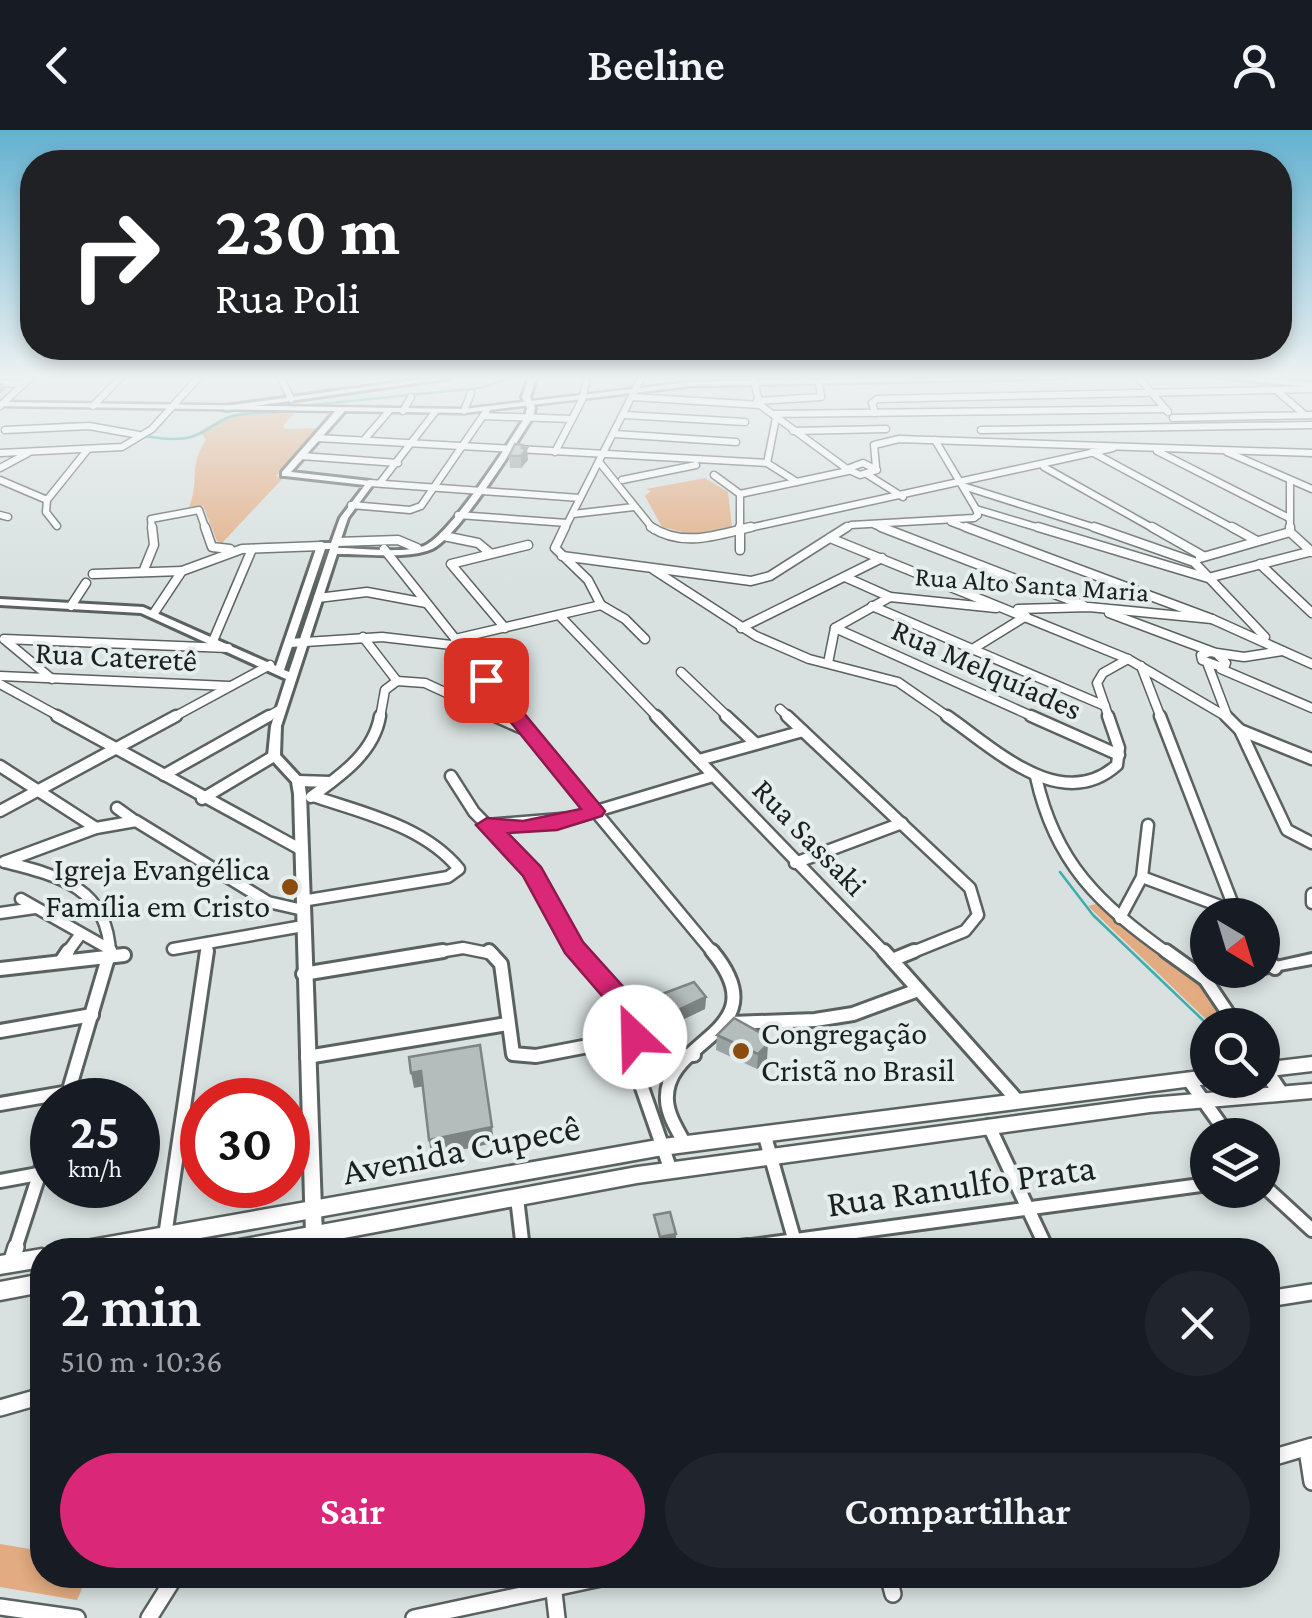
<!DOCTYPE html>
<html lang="pt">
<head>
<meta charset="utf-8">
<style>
	:root { --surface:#171b24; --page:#20242c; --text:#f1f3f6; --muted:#9ea1a6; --accent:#db2777 }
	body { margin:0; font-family:"Crimson Pro",serif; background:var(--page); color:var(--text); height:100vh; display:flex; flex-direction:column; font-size:38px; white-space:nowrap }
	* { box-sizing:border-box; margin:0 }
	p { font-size:32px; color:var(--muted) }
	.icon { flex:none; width:55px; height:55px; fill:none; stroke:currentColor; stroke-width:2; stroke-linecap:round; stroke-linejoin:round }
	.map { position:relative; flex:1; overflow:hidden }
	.panel { position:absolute; left:30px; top:1108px; width:1250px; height:350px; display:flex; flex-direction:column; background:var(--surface); border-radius:40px; box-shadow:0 5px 15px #0003 }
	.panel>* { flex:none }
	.guide { position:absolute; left:20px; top:20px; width:1272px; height:210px; border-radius:40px; box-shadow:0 5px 15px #0003; background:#202124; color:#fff; overflow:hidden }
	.needle { width:65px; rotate:142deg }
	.fabs { position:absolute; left:1190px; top:768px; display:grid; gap:20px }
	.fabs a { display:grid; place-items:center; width:90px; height:90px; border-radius:50%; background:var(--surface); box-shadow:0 5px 15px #0003; font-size:50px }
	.speed { position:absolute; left:30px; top:948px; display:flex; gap:20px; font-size:50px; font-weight:700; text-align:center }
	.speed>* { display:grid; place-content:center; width:130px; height:130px; border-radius:50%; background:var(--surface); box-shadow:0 5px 15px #0003; line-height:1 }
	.speed small { font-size:25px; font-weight:400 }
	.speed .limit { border:15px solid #d22; background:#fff; color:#111 }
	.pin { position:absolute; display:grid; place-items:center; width:85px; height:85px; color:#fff; margin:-42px; border-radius:20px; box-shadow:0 5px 15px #0006 }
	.me { position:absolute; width:110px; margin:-55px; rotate:336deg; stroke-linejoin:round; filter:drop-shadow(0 0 8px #0008) }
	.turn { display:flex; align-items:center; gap:35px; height:210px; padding:0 30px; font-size:45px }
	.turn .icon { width:130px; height:130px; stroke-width:2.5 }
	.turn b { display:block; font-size:70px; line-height:85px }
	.round { display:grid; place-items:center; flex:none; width:105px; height:105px; border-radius:52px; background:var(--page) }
	.head { display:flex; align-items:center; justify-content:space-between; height:170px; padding:0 30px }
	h1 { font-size:60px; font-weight:600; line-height:75px }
	.button { display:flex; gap:20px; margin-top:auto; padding:20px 30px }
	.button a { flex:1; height:115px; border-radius:60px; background:var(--accent); color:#fff; font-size:40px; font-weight:600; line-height:115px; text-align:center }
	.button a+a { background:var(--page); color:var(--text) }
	header { display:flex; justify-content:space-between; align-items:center; height:130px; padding:0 30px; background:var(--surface); font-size:45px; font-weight:600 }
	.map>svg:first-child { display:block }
</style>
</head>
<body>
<header><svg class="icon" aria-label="back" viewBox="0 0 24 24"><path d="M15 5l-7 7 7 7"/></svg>Beeline<svg class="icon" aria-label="person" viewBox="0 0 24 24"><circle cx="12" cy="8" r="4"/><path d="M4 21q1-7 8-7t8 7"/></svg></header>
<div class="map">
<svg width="1312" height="1488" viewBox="0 0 1312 1488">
	<rect width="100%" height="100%" fill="#d8e0e0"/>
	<g fill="#e2ab81">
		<path d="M247,281H296L283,296L285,299L322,298L276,346L283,348L222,413L217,411L203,376L189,377C200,351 188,336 206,310L200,301L221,289Z"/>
		<path d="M705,348L728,362L732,397L691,404L662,397L645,366L651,361L646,359Z"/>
		<path d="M1096,774L1190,844L1230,895H1212L1088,776Z"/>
		<path d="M0,1414L42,1421V1445H88L77,1470L0,1457Z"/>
	</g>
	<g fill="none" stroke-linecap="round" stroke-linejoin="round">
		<g stroke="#3cadab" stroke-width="2.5">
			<path d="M290,277L480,258L509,248"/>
			<path d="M91,293C122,299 155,313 186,308C202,306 214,293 229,287C243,282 262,283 277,282"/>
			<path d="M31,296L78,293"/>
			<path d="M1060,742L1093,785L1208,895"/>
		</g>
		<defs>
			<g id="minor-far4">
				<path d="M281,248L291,269"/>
				<path d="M1139,248L1168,282"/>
				<path d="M754,251L760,275L847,339"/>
				<path d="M0,253L24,254"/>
				<path d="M1276,260L1305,285"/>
				<path d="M633,267L760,275"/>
				<path d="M757,271L821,267L819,253"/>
				<path d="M0,276L30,248"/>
				<path d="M93,276L120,248"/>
				<path d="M403,281L411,267"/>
				<path d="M464,281L471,263"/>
				<path d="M875,283L872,273L877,269L1312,259"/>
				<path d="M773,284L1166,279"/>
				<path d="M625,285L745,292"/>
				<path d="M483,286L572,289"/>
				<path d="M776,288L767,333L797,352"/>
				<path d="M1173,288L1312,285"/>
				<path d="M5,300L89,296L139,305"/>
				<path d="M981,300L1312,295"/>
				<path d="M793,301L886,299"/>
				<path d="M615,304L736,312"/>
				<path d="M317,308L767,333"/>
				<path d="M364,310L389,281"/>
				<path d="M935,310L976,379"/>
				<path d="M1157,321L1289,388"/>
				<path d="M555,322L582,270L587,248"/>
				<path d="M1092,322L1236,400"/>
				<path d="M1227,322L1312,359"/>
				<path d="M0,323L122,317L152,299L198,248"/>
				<path d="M301,326L398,333"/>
				<path d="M600,333L654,400"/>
				<path d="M863,333L877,340L860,345L847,339Z"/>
				<path d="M876,337L874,315L899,309L1312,323"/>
				<path d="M1044,337L1156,400"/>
				<path d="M0,338L28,323"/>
				<path d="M714,345L740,364V400"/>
				<path d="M868,345L903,367"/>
				<path d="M0,350L47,370"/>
				<path d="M622,350L696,335"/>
				<path d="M1290,352V400"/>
				<path d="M370,353L580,368"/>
				<path d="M380,353L435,282"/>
				<path d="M966,357L1102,400"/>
				<path d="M740,364L848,341"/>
				<path d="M351,375L410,380L421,376L487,280"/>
				<path d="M976,379L1046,400"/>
				<path d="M573,384L634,377"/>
				<path d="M0,385L8,387"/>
				<path d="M458,385L567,393"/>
				<path d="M951,392L972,400"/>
				<path d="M875,395L888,400"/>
				<path d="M57,396L46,382L47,370L88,319"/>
				<path d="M152,400L151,389L199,380L206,400"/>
				<path d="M564,400L641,248"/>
				<path d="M740,400L1113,318"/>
				<path d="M843,400L851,395L974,388L978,385L976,379"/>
			</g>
			<g id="minor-far3">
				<path d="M205,397L212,417L230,419"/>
				<path d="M651,397C683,418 717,405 751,397"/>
				<path d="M740,397V420"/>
				<path d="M881,397L1083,475"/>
				<path d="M966,397L1212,489L1312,534"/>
				<path d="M1038,397L1208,448L1312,421"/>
				<path d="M1094,397L1194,432L1265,507"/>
				<path d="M1152,397L1203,426"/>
				<path d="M1232,397L1257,411"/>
				<path d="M1290,397V402L1312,422"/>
				<path d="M444,406L478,413L490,423"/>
				<path d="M830,408L1128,529L1227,587"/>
				<path d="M337,412L398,410L417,418"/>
				<path d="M384,419L518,588"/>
				<path d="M562,426L751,451L770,446L847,397"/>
				<path d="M1200,428L1290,402"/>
				<path d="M1260,434L1312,483"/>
				<path d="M654,440L756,506L809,529L898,552L950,588"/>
				<path d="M143,442L154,415L152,397"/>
				<path d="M93,444L182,441"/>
				<path d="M845,447L890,467"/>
				<path d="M318,468L367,462L426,473"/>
				<path d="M601,475L625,489L645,509"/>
				<path d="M71,476L86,453"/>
				<path d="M872,476L1105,576"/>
				<path d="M1018,479L1089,477L1212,489"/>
				<path d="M154,483L182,441L242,419L321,416"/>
				<path d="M1109,483L1213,522"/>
				<path d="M559,485L658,588"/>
				<path d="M505,498L451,434L528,415"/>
				<path d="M741,498L882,428"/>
				<path d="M835,498L1036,588"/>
				<path d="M363,507L397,551"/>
				<path d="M4,509L228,518"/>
				<path d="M455,509L601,475L588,450L555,418L565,397"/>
				<path d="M5,510L52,549"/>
				<path d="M213,511L252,419"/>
				<path d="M290,513L382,507L460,516"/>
				<path d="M971,520L1026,486"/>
				<path d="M1217,524L1226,533L1224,538L1202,530L1201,525L1210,522L1244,527L1282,521"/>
				<path d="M828,533L835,498L890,467L996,478"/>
				<path d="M1208,535L1228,588"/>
				<path d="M1141,536L1161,588"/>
				<path d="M1221,539L1312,578"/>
				<path d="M681,542L729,588"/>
				<path d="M0,546L229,556"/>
				<path d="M0,554L62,588"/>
				<path d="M780,579L790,588"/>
				<path d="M172,588L270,535"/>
				<path d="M265,588L281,579"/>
				<path d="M380,588L385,560L397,551L425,553L501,588"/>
				<path d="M1109,588L1097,553L1103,543L1128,529"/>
			</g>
			<g id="minor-far2">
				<path d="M57,586L300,719"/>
				<path d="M495,586L522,598"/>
				<path d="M516,586L714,824"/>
				<path d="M656,586L886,824"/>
				<path d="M726,586L755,613"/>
				<path d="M787,586L970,758L978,785L965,801L908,824"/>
				<path d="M947,586C994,618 1061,685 1117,635L1119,618L1108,586"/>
				<path d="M1031,586L1119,625"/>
				<path d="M1160,586L1237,785"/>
				<path d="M1226,586L1240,600L1287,700L1312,713"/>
				<path d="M1240,600L1312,629"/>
				<path d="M699,630L803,601"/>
				<path d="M0,636L96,698"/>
				<path d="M164,645L269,586"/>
				<path d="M451,646L474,682L533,742L580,824"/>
				<path d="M1036,647C1055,733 1099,774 1169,824"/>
				<path d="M298,651L331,652"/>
				<path d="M311,667C340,646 374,623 380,586"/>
				<path d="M202,669L274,626"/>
				<path d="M117,678L135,691"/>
				<path d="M0,681L176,586"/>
				<path d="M487,695L573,688L713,646"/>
				<path d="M4,732L96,698L136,691L268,772L303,780"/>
				<path d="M5,732C60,746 108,758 110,824"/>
				<path d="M795,733L902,693"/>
				<path d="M1142,747L1236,782"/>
				<path d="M1312,764V773"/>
				<path d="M21,769L111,820"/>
				<path d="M302,771L448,747L459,739C424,696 363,683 313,666"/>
				<path d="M0,783L35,778"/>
				<path d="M1120,788L1142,747L1148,695"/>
				<path d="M173,819L303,796"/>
				<path d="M66,824L80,805"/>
				<path d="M206,824L208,813"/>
				<path d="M427,824L463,818L493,824"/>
			</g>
			<g id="minor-far1">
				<path d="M489,821L501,834L513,924L536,926L635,907"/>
				<path d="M578,821L627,878L633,895L639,949L671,1041"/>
				<path d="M884,821L1017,970"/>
				<path d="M1166,821L1205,849"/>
				<path d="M1262,821L1275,838"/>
				<path d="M62,830L68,821"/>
				<path d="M892,830L914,821"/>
				<path d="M0,839L124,825"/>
				<path d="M303,844L443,821"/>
				<path d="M731,893L815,890L853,884L918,860"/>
				<path d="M0,901L92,885"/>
				<path d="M636,918L672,926L694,925"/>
				<path d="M307,927L507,894"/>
				<path d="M1188,949L1228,1005"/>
				<path d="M66,970L110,821"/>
				<path d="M0,974L69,962"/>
				<path d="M989,996L1047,1119"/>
				<path d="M764,1003L797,1119"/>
				<path d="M685,1014C678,1001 668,986 667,971C662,908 781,904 712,821"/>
				<path d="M0,1051L38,1044"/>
				<path d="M1262,1054L1312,1100"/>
				<path d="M517,1068L523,1119"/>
				<path d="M165,1106L207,821"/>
				<path d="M15,1119L52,1005"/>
				<path d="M730,1119L1208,1054"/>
			</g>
			<g id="minor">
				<path d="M724,1120L748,1117"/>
				<path d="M11,1133L16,1117"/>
				<path d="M1268,1169L1312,1162"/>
				<path d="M0,1278L42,1266"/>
				<path d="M1307,1320L1312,1352"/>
				<path d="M1268,1329L1312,1316"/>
				<path d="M552,1445L557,1488"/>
				<path d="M888,1445L893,1464"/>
				<path d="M0,1477L77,1488"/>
				<path d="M149,1488L176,1445"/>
				<path d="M414,1488L615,1445"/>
			</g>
			<g id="tertiary">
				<path d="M429,248H451L226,280L222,278L226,276Z"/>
				<path d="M529,248H536L530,267L535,278L533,287C515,315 458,407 432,419C407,430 364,423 337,424L281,596L280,625L304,651L306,664L322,1106L320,1111L314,1113L308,1111L306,1106L294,664L292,652L268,626L271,596L286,549L141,483L0,475V469L143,477L276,536L317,416L321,413H331L340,388L365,355L285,346H282V342L338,278H344V282L291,342L370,351L374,353L348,388L338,418C361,418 404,424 424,416C450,405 508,314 525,287L527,278L522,267ZM325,419H330L289,542L284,540Z"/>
				<path d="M1312,824V834L1214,852L1243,895H1229L1198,849L1200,846C1221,841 1241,840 1262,840V835Z"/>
				<path d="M1262,929L1267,930L1285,957L1287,961L1285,965C1266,968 1262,944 1262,929Z"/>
			</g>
			<g id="secondary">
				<path d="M892,248H1065L691,256L464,283L0,276V272L464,279L691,252Z"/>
				<path d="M1220,248H1258L1312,253V257Z"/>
			</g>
			<g id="primary">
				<path d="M1312,927V941L1262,947V933Z"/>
				<path d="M1208,940V950H1215L1208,954L663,1025L134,1120H76L79,1114L86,1111L663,1009Z"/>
				<path d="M1312,954V968L1150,982L637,1053L280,1120H224L227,1114L234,1111L637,1037L1150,968Z"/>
				<path d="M42,1119L44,1120L42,1137L0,1144V1126Z"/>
				<path d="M42,1144V1162L0,1170V1152Z"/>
			</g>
		</defs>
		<use href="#minor-far4" stroke="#5a6161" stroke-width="9"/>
		<use href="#minor-far3" stroke="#5a6161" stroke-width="11"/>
		<use href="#minor-far2" stroke="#5a6161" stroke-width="15"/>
		<use href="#minor-far1" stroke="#5a6161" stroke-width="18"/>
		<use href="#minor" stroke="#5a6161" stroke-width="20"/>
		<use href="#tertiary" stroke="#5a6161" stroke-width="6"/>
		<use href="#secondary" stroke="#5a6161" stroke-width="5"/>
		<use href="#primary" stroke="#5a6161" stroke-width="5"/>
		<use href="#minor-far4" stroke="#fff" stroke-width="6"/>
		<use href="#minor-far3" stroke="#fff" stroke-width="8"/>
		<use href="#minor-far2" stroke="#fff" stroke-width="10"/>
		<use href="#minor-far1" stroke="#fff" stroke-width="12"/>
		<use href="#minor" stroke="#fff" stroke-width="15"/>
		<use href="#tertiary" fill="#fff" fill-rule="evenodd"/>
		<use href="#secondary" fill="#fff" fill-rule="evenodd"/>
		<use href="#primary" fill="#fff" fill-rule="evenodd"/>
	</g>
	<g fill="#9ba3a2">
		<path d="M523,315L528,330L521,338H510L509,326Z"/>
		<path d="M706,867L705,879L657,902L654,899L646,882V870Z"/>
		<path d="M734,888L767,930L757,939L716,920L717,905Z"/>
	</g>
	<g fill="#7e8484">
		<path d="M2,252L5,260L0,264V254Z"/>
		<path d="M523,315L524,322L527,318L528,330L521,338V326Z"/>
		<path d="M706,867L705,879L657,902V890Z"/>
		<path d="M768,914L767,930L757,939L758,924Z"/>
		<path d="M421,941L424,956L414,958L411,943Z"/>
		<path d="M492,997L494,1013L431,1026L429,1010Z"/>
		<path d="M676,1104V1112L660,1115V1107Z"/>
	</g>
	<g fill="#b4bdbc" stroke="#7e8484" stroke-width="2.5">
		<path d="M515,314L523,315L522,318H527L521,326H509Z"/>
		<path d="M694,852L706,867L657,890L654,887L646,870Z"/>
		<path d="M734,888L768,907V914L758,924L717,905Z"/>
		<path d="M480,915L492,997L429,1010L421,941L411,943L409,927Z"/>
		<path d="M670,1082L676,1104L660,1107L654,1085Z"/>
	</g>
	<linearGradient id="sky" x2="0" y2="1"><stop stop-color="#63b1d0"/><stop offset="0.54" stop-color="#edf1f1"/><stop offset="1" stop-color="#edf1f1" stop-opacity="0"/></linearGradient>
	<rect width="1312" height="457" fill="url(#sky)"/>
	<path fill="#db2777" stroke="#8e194d" stroke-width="2.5" d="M486,544L493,546L605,681L602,686L557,700L508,703L541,737L583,812L636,871L648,907L644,914H626L615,881L565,823L523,746L476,695L487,688L523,691L581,679L480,554L477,550Z"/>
	<g fill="#8a4d0f" stroke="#e5eeed" stroke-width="4">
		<circle cx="290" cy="757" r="10"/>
		<circle cx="741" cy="921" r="10"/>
	</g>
	<g text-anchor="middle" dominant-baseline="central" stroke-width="8" stroke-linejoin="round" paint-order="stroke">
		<g font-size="28" fill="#1d2020" stroke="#e5eeed">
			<text transform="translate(1032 454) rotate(4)">Rua Alto Santa Maria</text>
		</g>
		<g font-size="32" fill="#1d2020" stroke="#e5eeed">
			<text transform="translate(116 526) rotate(3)">Rua Cateretê</text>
			<text transform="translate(987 539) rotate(24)">Rua Melquíades</text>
			<text transform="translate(810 707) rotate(46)">Rua Sassaki</text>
		</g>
		<g font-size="32" fill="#1d2020" stroke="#e5eeed" text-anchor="end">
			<text x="270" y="739">Igreja Evangélica<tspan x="270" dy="37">Família em Cristo</tspan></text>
			<text x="761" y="903" text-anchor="start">Congregação<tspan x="761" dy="37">Cristã no Brasil</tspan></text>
		</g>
		<g font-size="38" fill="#1d2020" stroke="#e5eeed">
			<text transform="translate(461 1019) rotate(-11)">Avenida Cupecê</text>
			<text transform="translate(961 1055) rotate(-8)">Rua Ranulfo Prata</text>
		</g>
	</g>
</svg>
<div class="fabs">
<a><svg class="needle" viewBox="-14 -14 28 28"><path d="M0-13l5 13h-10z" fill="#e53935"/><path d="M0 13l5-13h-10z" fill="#9ea1a6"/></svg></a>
<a><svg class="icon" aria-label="search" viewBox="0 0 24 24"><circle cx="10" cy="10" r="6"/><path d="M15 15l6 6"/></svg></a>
<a><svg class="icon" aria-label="layers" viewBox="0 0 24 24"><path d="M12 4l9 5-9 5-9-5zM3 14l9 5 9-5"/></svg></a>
</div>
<div class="speed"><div>25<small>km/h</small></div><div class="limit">30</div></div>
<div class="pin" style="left:486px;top:550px;background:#d93025"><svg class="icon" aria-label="arrive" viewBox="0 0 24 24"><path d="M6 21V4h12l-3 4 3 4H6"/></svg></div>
<svg class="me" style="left:635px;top:907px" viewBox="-20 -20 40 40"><circle r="19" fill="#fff"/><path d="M0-13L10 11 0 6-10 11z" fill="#db2777"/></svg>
<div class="guide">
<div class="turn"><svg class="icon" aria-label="right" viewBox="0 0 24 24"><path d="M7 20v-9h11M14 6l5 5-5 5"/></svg><div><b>230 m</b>Rua Poli</div></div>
</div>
<section class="panel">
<div class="head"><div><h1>2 min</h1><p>510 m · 10:36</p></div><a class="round"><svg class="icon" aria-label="close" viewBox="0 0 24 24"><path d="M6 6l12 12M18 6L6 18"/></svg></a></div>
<div class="button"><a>Sair</a><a>Compartilhar</a></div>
</section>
</div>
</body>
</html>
